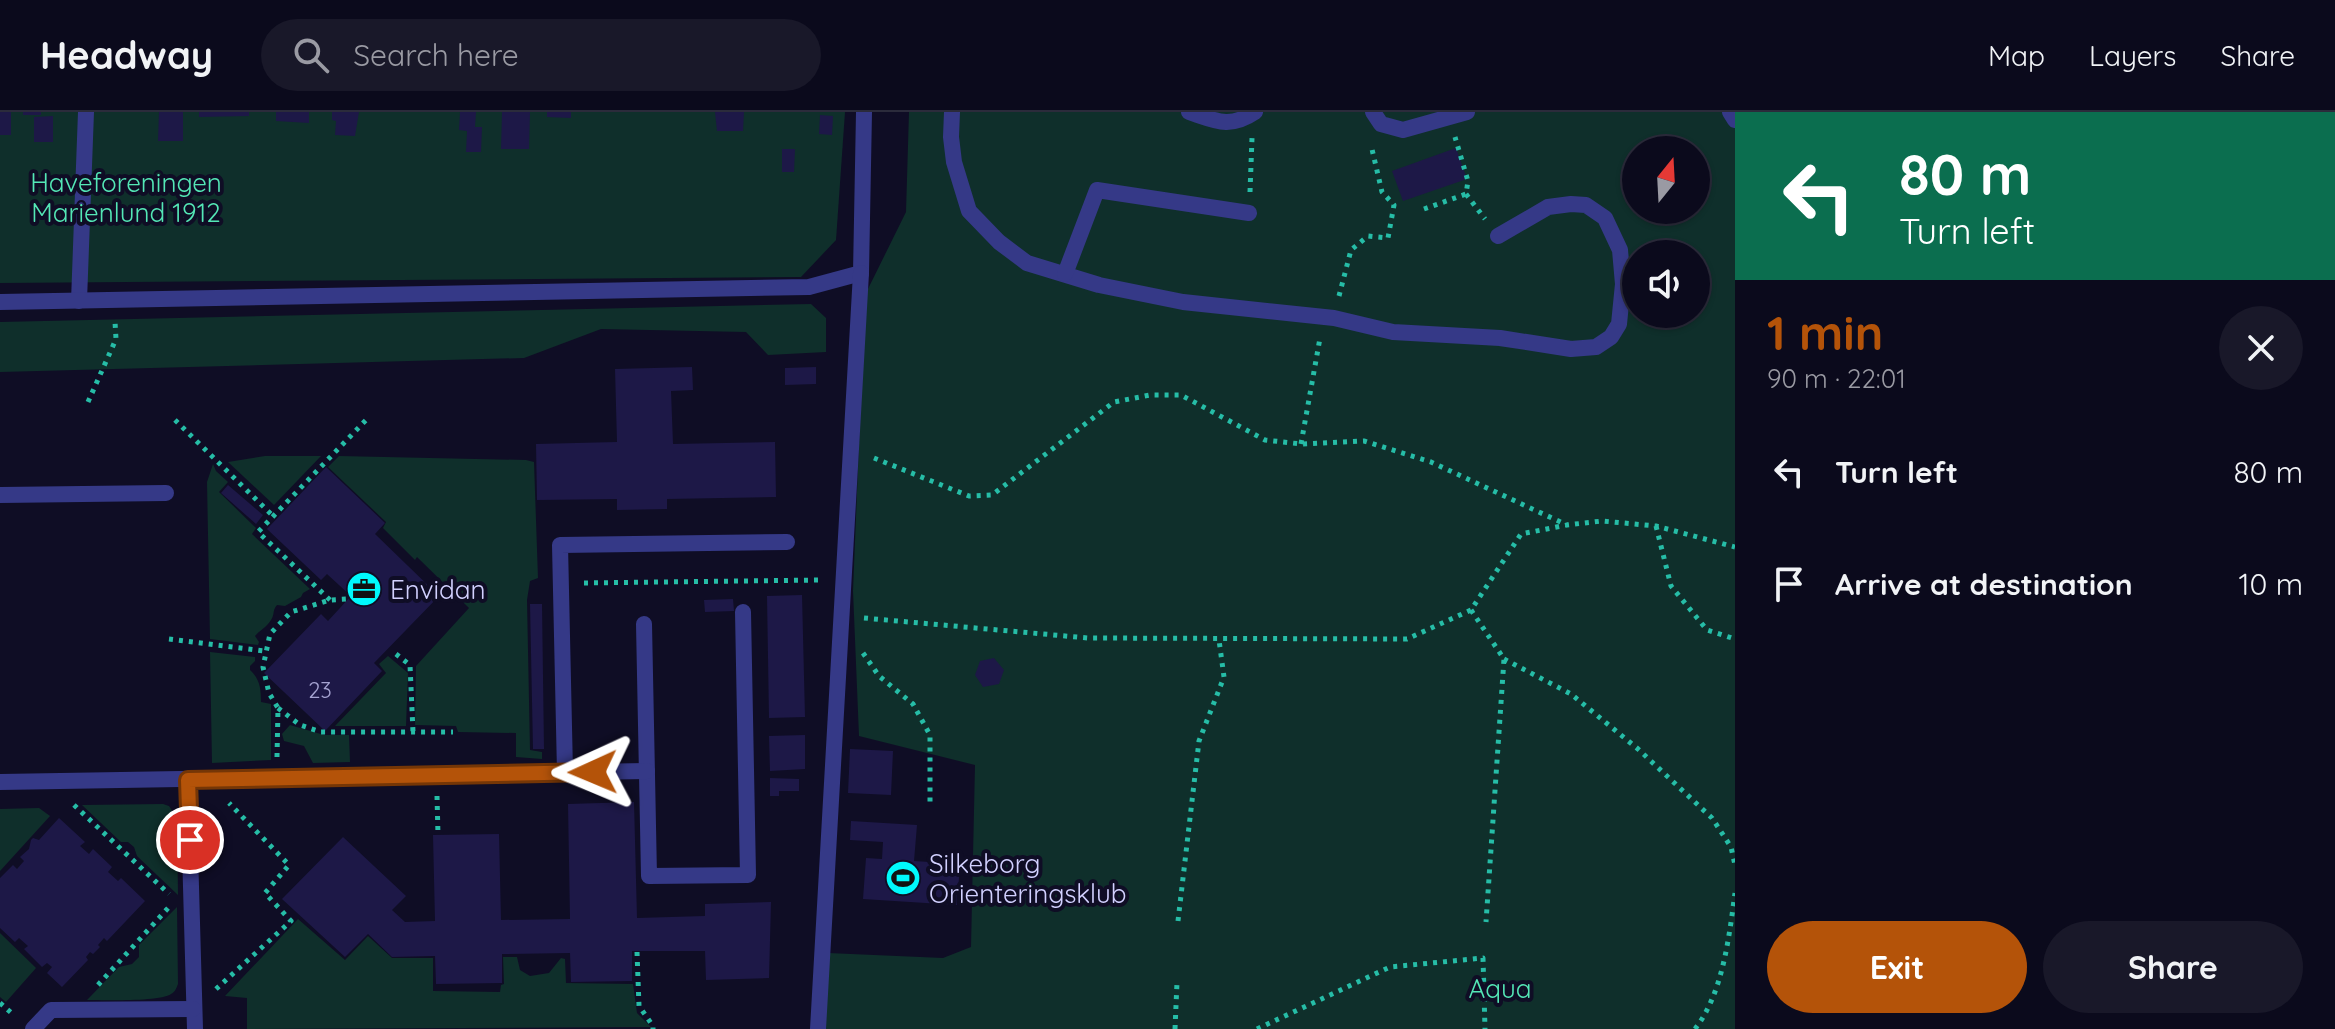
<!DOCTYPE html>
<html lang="en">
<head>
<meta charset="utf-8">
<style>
	:root { --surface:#0b0a1c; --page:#191829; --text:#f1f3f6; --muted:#9a9aa3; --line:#2b2b3b; --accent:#b45309 }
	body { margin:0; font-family:Quicksand,sans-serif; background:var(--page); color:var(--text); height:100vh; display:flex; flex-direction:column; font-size:30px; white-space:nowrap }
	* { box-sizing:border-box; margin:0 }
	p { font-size:26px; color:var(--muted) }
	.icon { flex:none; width:44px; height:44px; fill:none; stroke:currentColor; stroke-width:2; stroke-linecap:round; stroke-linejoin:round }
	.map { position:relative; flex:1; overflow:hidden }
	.drawer { display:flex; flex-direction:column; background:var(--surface); width:600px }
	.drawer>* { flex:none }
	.hud { background:#0b6e4f; color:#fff; overflow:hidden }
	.needle { width:52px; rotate:18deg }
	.fabs { position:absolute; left:1622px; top:24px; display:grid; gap:16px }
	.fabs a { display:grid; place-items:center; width:88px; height:88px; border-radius:50%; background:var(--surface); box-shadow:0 2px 6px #0004,0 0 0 2px var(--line); font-size:40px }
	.pin { position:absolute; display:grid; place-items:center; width:68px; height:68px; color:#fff; margin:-34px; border:4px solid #fff; border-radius:50%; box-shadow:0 2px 8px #0007 }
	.me { position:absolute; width:88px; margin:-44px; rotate:269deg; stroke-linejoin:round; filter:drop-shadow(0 0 6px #0008) }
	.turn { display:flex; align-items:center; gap:28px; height:168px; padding:0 32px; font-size:36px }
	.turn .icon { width:104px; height:104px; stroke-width:2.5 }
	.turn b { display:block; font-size:56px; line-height:68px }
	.round { display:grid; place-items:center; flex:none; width:84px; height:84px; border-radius:42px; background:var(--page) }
	.headline { display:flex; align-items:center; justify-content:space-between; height:136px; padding:0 32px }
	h1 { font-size:48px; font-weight:700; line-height:60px; color:var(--accent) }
	.action { display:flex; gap:16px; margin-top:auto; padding:16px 32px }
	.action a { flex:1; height:92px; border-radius:48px; background:var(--accent); color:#fff; font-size:32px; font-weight:700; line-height:92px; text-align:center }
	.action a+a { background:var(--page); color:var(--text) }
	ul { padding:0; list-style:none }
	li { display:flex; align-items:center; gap:24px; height:112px; padding:0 32px }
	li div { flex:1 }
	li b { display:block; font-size:30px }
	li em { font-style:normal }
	header { display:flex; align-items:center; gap:48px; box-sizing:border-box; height:112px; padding:0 40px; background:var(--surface); border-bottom:2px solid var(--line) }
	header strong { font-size:38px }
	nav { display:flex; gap:44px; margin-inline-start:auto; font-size:28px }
	.search { width:560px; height:72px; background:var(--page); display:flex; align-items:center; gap:20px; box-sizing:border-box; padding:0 28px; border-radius:44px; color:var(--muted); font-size:30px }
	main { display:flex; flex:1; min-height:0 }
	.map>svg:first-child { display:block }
</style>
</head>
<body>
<header>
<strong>Headway</strong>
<div class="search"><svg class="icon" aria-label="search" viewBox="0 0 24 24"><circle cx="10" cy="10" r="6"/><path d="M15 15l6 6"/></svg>Search here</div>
<nav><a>Map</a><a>Layers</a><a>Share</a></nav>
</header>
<main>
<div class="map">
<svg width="1735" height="917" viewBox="0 0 1735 917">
	<rect width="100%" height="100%" fill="#0f0d25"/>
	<g fill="#0f2f2b" fill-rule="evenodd">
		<path d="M0,0H845L836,128L801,165L0,171Z"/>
		<path d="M909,0H1735V917H825L828,841L943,846L971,835L975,653L859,624L853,479L865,183L906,100ZM1636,38H1696V98H1636ZM1636,142H1696V202H1636Z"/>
		<path d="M811,192L826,206V240L768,243L746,220L601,217L524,246L0,260V210Z"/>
		<path d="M265,344H321L274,393L228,350Z"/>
		<path d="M339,344L526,348L534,350L538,466L530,469L527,488L530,638L542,640V647L516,645V621L458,620L456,614L415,613L416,554L469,496L417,445L415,448L383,416L386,410L328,355Z"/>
		<path d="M213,352L216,359L228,370L219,380L256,416L252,422L310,477L303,481L301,485L285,494L277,493C272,499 275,502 271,508C266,516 260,518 255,524L259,530L258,533L210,527L207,370Z"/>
		<path d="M210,540L255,545V549L250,554V558C260,567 261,577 261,590L271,592V648L212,651Z"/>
		<path d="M388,544L408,561L406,614H335L386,561L379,552Z"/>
		<path d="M290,613L324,623H349L350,650L313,651L304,634L284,629L282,622Z"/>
		<path d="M163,692L169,694L177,706L178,783L137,744L134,735L128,730H121L82,693Z"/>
		<path d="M39,696L50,704L0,759V697Z"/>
		<path d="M177,795L178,872C176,877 175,880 171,882C160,890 103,888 87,888L119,855L132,852L139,845V833Z"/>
		<path d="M298,807L345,848L368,824L392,846H433V879L500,880L501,873L504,872L503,845H517L520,858L530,864L549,861L561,846L565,847L566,871L633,872L637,901L651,915L247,917V886L225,884Z"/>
		<path d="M0,821L36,856L6,890L0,885Z"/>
	</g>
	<g fill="#1d1847">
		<rect x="0" y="0" width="11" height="23"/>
		<rect x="23" y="0" width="18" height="3"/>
		<path d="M159,0H183V29H158Z"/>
		<path d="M199,0H249V4L199,5Z"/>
		<path d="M276,0H309V11L276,9Z"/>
		<path d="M332,0H359L355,24L335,23L336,9L332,8Z"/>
		<path d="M460,0H476L475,15H482L481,40H466L467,19L459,18Z"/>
		<path d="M502,0H530L529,37H501Z"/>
		<path d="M547,0H571V6L547,5Z"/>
		<path d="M715,0H744L743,19H717Z"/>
		<path d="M820,3L833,4L832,23L819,22Z"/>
		<path d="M53,4V30H34V5Z"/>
		<path d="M1456,36L1467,67L1403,89L1392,59Z"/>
		<path d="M782,37H795L794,60H782Z"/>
		<path d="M692,255L693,278L671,279L673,332L775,330L776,385L667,387V397L617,398V387L537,388L536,332L617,330L615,257Z"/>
		<path d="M816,255V272L785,273V256Z"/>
		<path d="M326,355L385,411L375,422L439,484L374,551L382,559L325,619L264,561L321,502L328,509L351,484L327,462L321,468L267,417Z"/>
		<path d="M228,373L263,403L256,412L221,381Z"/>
		<path d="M802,483L805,605L769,606L767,484Z"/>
		<path d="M733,487L734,499L705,500L704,488Z"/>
		<path d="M530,492H542L544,637H533Z"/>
		<path d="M994,546L1004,558L999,572L983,575L975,563L980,549Z"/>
		<path d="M805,623V657L770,659L769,624Z"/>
		<path d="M850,637L893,639L891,683L848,681Z"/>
		<path d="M770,666L799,667V679H779V684H770Z"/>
		<path d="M634,690L637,806L705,804V792L771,790L769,866L706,868L705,839H632V869L571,870L570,841L502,842V871L436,872L435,844L392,845L368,822L345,845L282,787L343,725L406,784L392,798L405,810L435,809L433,723L499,722L501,808L570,807L568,692Z"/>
		<path d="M59,706L85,730L80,734L89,742L93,737L112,755L108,760L118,769L121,766L145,789L107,829L104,826L98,833L100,835L93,842L90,840L86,845L88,848L62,875L47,861L52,855L47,851L42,855L24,837L28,834L19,826L15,830L0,816V766L13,753L17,757L24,749L20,745L29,737L31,728L33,726L39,728Z"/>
		<path d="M851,709L917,713L914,749L960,752L957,793L863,787L866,746L882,747L883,730L850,728Z"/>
	</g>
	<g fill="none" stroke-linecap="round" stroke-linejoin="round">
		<g stroke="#26bda7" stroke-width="5" stroke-dasharray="4 6" stroke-linecap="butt">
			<path d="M1250,80L1252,26"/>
			<path d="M1466,82L1485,107"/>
			<path d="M1424,97L1466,82L1468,69L1455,25"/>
			<path d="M1339,184L1351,138L1368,124L1388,126L1394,93L1382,80L1371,33"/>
			<path d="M88,290L116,227L115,210"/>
			<path d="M175,308L273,404"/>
			<path d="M1301,332L1320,226"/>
			<path d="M874,346L969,384L992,383L1114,290L1150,283H1181L1265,328L1301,332L1364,329L1431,350L1567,413"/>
			<path d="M1656,414L1671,474L1707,518L1735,527"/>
			<path d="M584,471L822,468"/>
			<path d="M330,488L258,420L367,307"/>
			<path d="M1471,498L1504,547L1486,810"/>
			<path d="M864,506L1088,526L1407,527L1471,498L1521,422L1567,413L1602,409L1656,414L1735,435"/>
			<path d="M169,527L265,539"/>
			<path d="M863,541L879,564L913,592L930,623V695"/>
			<path d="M396,542L410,553L413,620"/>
			<path d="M1504,547L1571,582L1638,637L1712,706L1731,735L1735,753"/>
			<path d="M278,596L300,613L321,620H453"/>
			<path d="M277,645L278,596L269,581L263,555L270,522L291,500L330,488L348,487"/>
			<path d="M437,684L438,723"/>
			<path d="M74,693L169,782"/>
			<path d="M1178,809L1199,629L1224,565L1219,528"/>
			<path d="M637,840L639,894L653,914V917"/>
			<path d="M98,873L169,795"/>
			<path d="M216,877L291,809L265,781L289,753L229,691"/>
			<path d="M0,891L15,904"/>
			<path d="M1175,917L1177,870"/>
			<path d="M1257,917L1390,855L1483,846L1485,917"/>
			<path d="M1695,917C1723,881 1729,825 1735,781"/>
		</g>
		<g stroke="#353987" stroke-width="16">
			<path d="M952,0L951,25L954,50L969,99L999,130L1027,151L1099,173L1183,190L1334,206L1393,220L1500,226L1571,237L1596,235L1611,225L1619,212L1623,172L1620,138L1605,106L1586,93L1571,92L1548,95L1498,124"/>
			<path d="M1189,0C1216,9 1230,17 1255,0"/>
			<path d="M1373,0L1381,12L1403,18L1467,0"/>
			<path d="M1730,0L1735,8"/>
			<path d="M1065,162L1097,78L1249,101"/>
			<path d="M79,189L86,0"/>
			<path d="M0,190L809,175L861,161L864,0"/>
			<path d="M0,383L166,381"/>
			<path d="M644,512L649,764L748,763L743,500"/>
			<path d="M565,660L560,433L787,430"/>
			<path d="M188,668L195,917"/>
			<path d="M0,670L647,659"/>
			<path d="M33,917L51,898L193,897"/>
			<path d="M818,917L861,161"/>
		</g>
	</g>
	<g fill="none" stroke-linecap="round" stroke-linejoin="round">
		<defs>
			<path id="route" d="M190,728L188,668L593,660"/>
		</defs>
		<use href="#route" stroke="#753606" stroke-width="20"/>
		<use href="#route" stroke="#b45309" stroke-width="14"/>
	</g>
	<defs>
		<symbol id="office-disc" viewBox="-11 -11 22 22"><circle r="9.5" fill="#00f9fc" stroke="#0f0d25"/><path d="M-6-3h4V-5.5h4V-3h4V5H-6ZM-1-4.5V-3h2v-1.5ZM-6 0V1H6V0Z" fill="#111"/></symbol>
		<symbol id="stadium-disc" viewBox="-11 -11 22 22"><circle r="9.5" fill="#00f9fc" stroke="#0f0d25"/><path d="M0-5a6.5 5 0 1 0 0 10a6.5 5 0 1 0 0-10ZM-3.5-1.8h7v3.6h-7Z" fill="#111"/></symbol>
	</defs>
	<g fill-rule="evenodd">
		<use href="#office-disc" x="344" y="457" width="40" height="40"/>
		<use href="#stadium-disc" x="883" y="746" width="40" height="40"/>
	</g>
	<g text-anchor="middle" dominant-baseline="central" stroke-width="8" stroke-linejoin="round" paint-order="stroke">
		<g font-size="22" fill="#a5a3d1">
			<text x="320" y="578">23</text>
		</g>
		<g font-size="26" fill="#54e7b6" stroke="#0f0d25">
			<text x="126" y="70">Haveforeningen<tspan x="126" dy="30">Marienlund 1912</tspan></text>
			<text x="1500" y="876">Aqua</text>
		</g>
		<g font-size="26" fill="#d2d1ff" stroke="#0f0d25" text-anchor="start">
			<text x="390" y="477">Envidan</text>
			<text x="929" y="751">Silkeborg<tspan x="929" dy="30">Orienteringsklub</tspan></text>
		</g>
	</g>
</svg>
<div class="fabs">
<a><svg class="needle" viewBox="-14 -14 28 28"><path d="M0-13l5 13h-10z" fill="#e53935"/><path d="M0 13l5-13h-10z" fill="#9a9aa3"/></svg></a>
<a><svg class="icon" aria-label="sound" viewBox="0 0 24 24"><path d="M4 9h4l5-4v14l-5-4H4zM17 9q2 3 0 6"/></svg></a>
</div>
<div class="pin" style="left:190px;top:728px;background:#d93025"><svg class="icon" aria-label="arrive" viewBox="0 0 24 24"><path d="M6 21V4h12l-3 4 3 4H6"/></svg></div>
<svg class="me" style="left:593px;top:660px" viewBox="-20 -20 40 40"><path d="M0-17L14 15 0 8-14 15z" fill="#b45309" stroke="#fff" stroke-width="4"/></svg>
</div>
<section class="drawer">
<div class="hud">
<div class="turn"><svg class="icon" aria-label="left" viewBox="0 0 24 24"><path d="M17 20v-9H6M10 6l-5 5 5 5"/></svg><div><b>80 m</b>Turn left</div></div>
</div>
<div class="headline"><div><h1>1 min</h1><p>90 m · 22:01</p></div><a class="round"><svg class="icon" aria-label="close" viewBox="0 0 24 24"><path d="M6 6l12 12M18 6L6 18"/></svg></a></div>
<ul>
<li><svg class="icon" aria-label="left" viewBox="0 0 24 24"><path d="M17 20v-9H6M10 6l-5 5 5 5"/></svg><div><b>Turn left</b></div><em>80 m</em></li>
<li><svg class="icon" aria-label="arrive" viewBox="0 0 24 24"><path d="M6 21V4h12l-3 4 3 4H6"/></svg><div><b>Arrive at destination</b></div><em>10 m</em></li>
</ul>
<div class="action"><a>Exit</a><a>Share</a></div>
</section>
</main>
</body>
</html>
